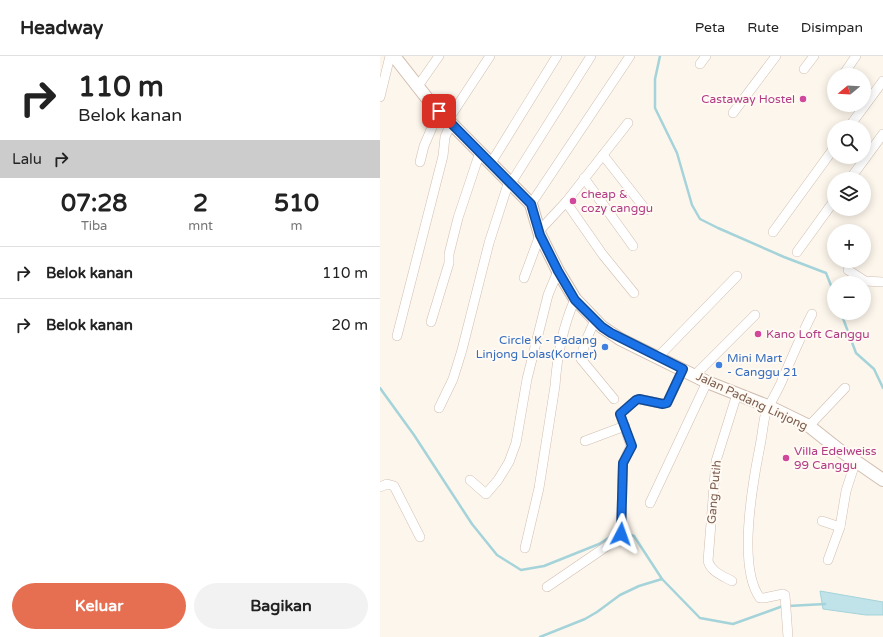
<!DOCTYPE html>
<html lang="id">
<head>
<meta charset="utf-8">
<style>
	:root { --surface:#fff; --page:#f2f2f2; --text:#222; --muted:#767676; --line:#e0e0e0; --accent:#e76f51 }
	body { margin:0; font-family:"Varela Round",sans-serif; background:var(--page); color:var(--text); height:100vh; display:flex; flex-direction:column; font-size:15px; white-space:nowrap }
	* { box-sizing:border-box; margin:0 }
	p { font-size:13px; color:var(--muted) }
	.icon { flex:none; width:22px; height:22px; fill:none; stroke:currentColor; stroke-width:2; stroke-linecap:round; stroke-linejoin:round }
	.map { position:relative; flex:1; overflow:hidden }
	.panel { display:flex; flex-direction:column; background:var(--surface); width:380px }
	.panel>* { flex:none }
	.top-card { background:#fff; color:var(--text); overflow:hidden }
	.needle { width:26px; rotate:252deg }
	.tools { position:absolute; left:447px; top:12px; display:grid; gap:8px }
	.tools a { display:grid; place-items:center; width:44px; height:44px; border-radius:50%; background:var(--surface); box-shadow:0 2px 10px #0003; font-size:20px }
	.pin { position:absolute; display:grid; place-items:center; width:34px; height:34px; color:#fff; margin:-17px; border-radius:8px; box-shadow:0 2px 6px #0006 }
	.me { position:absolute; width:44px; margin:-22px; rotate:4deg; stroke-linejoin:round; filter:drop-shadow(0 0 3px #0008) }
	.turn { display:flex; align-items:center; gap:14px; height:84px; padding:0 12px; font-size:18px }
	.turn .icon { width:52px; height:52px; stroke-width:2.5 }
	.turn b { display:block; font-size:28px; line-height:34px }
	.then { display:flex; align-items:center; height:38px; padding:0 12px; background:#0003; gap:8px; font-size:15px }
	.eta { display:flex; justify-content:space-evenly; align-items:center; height:68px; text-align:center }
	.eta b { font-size:24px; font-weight:800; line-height:28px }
	.button { display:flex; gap:8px; margin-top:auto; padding:8px 12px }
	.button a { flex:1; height:46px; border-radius:24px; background:var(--accent); color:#fff; font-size:16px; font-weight:800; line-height:46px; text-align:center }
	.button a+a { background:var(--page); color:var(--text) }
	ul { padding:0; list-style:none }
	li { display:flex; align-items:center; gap:12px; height:52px; padding:0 12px; border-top:1px solid var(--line) }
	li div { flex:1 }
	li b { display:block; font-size:15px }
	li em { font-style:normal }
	header { display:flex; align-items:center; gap:24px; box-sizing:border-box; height:56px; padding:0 20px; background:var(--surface); border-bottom:1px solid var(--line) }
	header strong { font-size:19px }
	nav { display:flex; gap:22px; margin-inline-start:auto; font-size:14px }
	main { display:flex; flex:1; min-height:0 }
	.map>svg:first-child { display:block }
</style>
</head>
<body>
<header>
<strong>Headway</strong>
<nav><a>Peta</a><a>Rute</a><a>Disimpan</a></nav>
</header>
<main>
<section class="panel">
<div class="top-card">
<div class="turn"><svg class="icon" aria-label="right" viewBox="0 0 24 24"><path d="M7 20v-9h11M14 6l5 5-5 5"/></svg><div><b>110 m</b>Belok kanan</div></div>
<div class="then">Lalu<svg class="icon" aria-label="right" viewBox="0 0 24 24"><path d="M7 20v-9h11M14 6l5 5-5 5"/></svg></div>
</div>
<div class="eta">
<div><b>07:28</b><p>Tiba</p></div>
<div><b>2</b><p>mnt</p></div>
<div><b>510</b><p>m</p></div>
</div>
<ul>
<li><svg class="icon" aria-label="right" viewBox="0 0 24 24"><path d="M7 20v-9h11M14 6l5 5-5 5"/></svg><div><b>Belok kanan</b></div><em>110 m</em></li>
<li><svg class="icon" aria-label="right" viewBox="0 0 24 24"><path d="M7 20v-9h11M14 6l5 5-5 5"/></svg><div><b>Belok kanan</b></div><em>20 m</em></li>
</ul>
<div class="button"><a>Keluar</a><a>Bagikan</a></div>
</section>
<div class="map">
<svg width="503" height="581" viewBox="0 0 503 581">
	<rect width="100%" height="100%" fill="#fdf6ec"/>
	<path fill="#bfe3e8" stroke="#a5d3da" d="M440,535L503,546V559H486L443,553Z"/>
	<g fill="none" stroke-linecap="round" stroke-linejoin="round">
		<g stroke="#a5d3da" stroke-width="2.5">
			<path d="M280,0L275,23V52L297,97L312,149L320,163L338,172L404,201L446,217L454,237"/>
			<path d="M461,257L476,297L494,313L503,332"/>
			<path d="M0,332L34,379L92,468L117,499L141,514L164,510L219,488L238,476"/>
			<path d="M243,477L254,480L282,523L320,562L353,568L403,550"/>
			<path d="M408,550L445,548"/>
			<path d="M160,581L205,563L217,556L240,539L259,530L282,523"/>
		</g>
		<defs>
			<g id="minor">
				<path d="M320,8L326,0"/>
				<path d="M424,13L434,0"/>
				<path d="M463,19L476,0"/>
				<path d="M38,30L59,0"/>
				<path d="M0,41L10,0"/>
				<path d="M353,57L396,0"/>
				<path d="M68,64L110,0"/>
				<path d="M469,71L503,25"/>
				<path d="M223,99L266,154"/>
				<path d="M40,106L44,90L59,55"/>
				<path d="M111,107L177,0"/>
				<path d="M204,122L253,190"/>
				<path d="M470,123L503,78"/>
				<path d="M131,127L211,0"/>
				<path d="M186,146L223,199L254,237"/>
				<path d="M151,148L250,0"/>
				<path d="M159,175L186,146L248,67"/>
				<path d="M393,176L454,92"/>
				<path d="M417,196L454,145"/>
				<path d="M468,214L485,225L503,226"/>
				<path d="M144,222L160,179"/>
				<path d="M215,264L207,282L201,300V303L234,343"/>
				<path d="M51,266L69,207V198L78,162L100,96"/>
				<path d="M17,280L63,100L65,81L71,67"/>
				<path d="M278,301L357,220"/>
				<path d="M315,319L375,259"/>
				<path d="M59,352L73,323L82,294L109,187L129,125"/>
				<path d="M429,370L465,332"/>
				<path d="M205,385L245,370"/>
				<path d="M90,424L106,438L118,424L129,406L136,387L147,323L168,239L178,215"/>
				<path d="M0,431L7,428L14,430L40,481"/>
				<path d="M270,447L327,326"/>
				<path d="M442,465L460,471"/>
				<path d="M145,492L159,432L175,330C177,301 183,270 195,243"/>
				<path d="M448,504L460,471L466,435L476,404"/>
				<path d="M352,525C343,520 331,516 328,505L336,405L357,338"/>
				<path d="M167,531L233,486L241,478L243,407L251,390L240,358L256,344L259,343L283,348L287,347L303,313"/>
				<path d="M408,581L405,539L403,538L384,542H380C357,511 373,425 380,390C382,380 383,369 385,360C389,348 396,338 401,327C411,303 421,280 432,258"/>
			</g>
			<path id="tertiary" d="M14,0L50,46L151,148L160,179L178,215L195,243L222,271L240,283L327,326L390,351L429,370L458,393L503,424"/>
		</defs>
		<use href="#minor" stroke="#d1beb0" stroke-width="10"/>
		<use href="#tertiary" stroke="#d1beb0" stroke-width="14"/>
		<use href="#minor" stroke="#fff" stroke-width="9"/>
		<use href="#tertiary" stroke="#fff" stroke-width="12"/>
	</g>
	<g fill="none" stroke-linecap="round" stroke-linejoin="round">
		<defs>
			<path id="route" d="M59,55L151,148L160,179L178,215L195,244L222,271L231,277L303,313L287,347L283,348L259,343L256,344L240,358L252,390L243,407L241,478"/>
		</defs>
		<use href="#route" stroke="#114b97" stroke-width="10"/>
		<use href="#route" stroke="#1a73e8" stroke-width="7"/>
	</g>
	<g fill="#d1479c" stroke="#fffaf3" stroke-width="1.5">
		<circle cx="423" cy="43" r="4"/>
		<circle cx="193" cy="145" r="4"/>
		<circle cx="378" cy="278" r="4"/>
		<circle cx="406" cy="402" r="4"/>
	</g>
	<g fill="#3f7fe0" stroke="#fffaf3" stroke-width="1.5">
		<circle cx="225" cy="291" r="4"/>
		<circle cx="339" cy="309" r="4"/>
	</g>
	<g text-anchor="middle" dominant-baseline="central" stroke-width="4" stroke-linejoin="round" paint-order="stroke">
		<g font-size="12" fill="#b23c85" stroke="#fffaf3" text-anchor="start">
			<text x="415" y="43" text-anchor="end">Castaway Hostel</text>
			<text x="201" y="138">cheap &amp;<tspan x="201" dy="14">cozy canggu</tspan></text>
			<text x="386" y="278">Kano Loft Canggu</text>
			<text x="414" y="395">Villa Edelweiss<tspan x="414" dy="14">99 Canggu</tspan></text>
		</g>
		<g font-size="12" fill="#366cbe" stroke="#fffaf3" text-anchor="end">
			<text x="217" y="284">Circle K - Padang<tspan x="217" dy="14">Linjong Lolas(Korner)</tspan></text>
			<text x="347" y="302" text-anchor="start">Mini Mart<tspan x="347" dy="14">- Canggu 21</tspan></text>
		</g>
		<g font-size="12" fill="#7a5c4d" stroke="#fffaf3">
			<text transform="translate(372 345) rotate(25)">Jalan Padang Linjong</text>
			<text transform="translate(334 436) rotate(-85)">Gang Putih</text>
		</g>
	</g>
</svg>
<div class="tools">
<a><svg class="needle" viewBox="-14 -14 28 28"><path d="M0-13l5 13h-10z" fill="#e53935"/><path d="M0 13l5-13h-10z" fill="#767676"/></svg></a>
<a><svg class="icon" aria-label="search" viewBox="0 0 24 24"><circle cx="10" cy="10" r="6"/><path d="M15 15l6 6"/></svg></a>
<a><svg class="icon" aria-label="layers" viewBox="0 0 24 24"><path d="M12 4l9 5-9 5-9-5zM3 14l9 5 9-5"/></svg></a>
<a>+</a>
<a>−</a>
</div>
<div class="pin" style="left:59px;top:55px;background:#d93025"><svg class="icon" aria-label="arrive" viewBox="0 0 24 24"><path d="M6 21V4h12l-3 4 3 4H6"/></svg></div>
<svg class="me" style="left:241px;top:478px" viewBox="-20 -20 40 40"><path d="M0-17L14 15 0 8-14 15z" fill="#1a73e8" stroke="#fff" stroke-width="4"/></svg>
</div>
</main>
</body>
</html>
